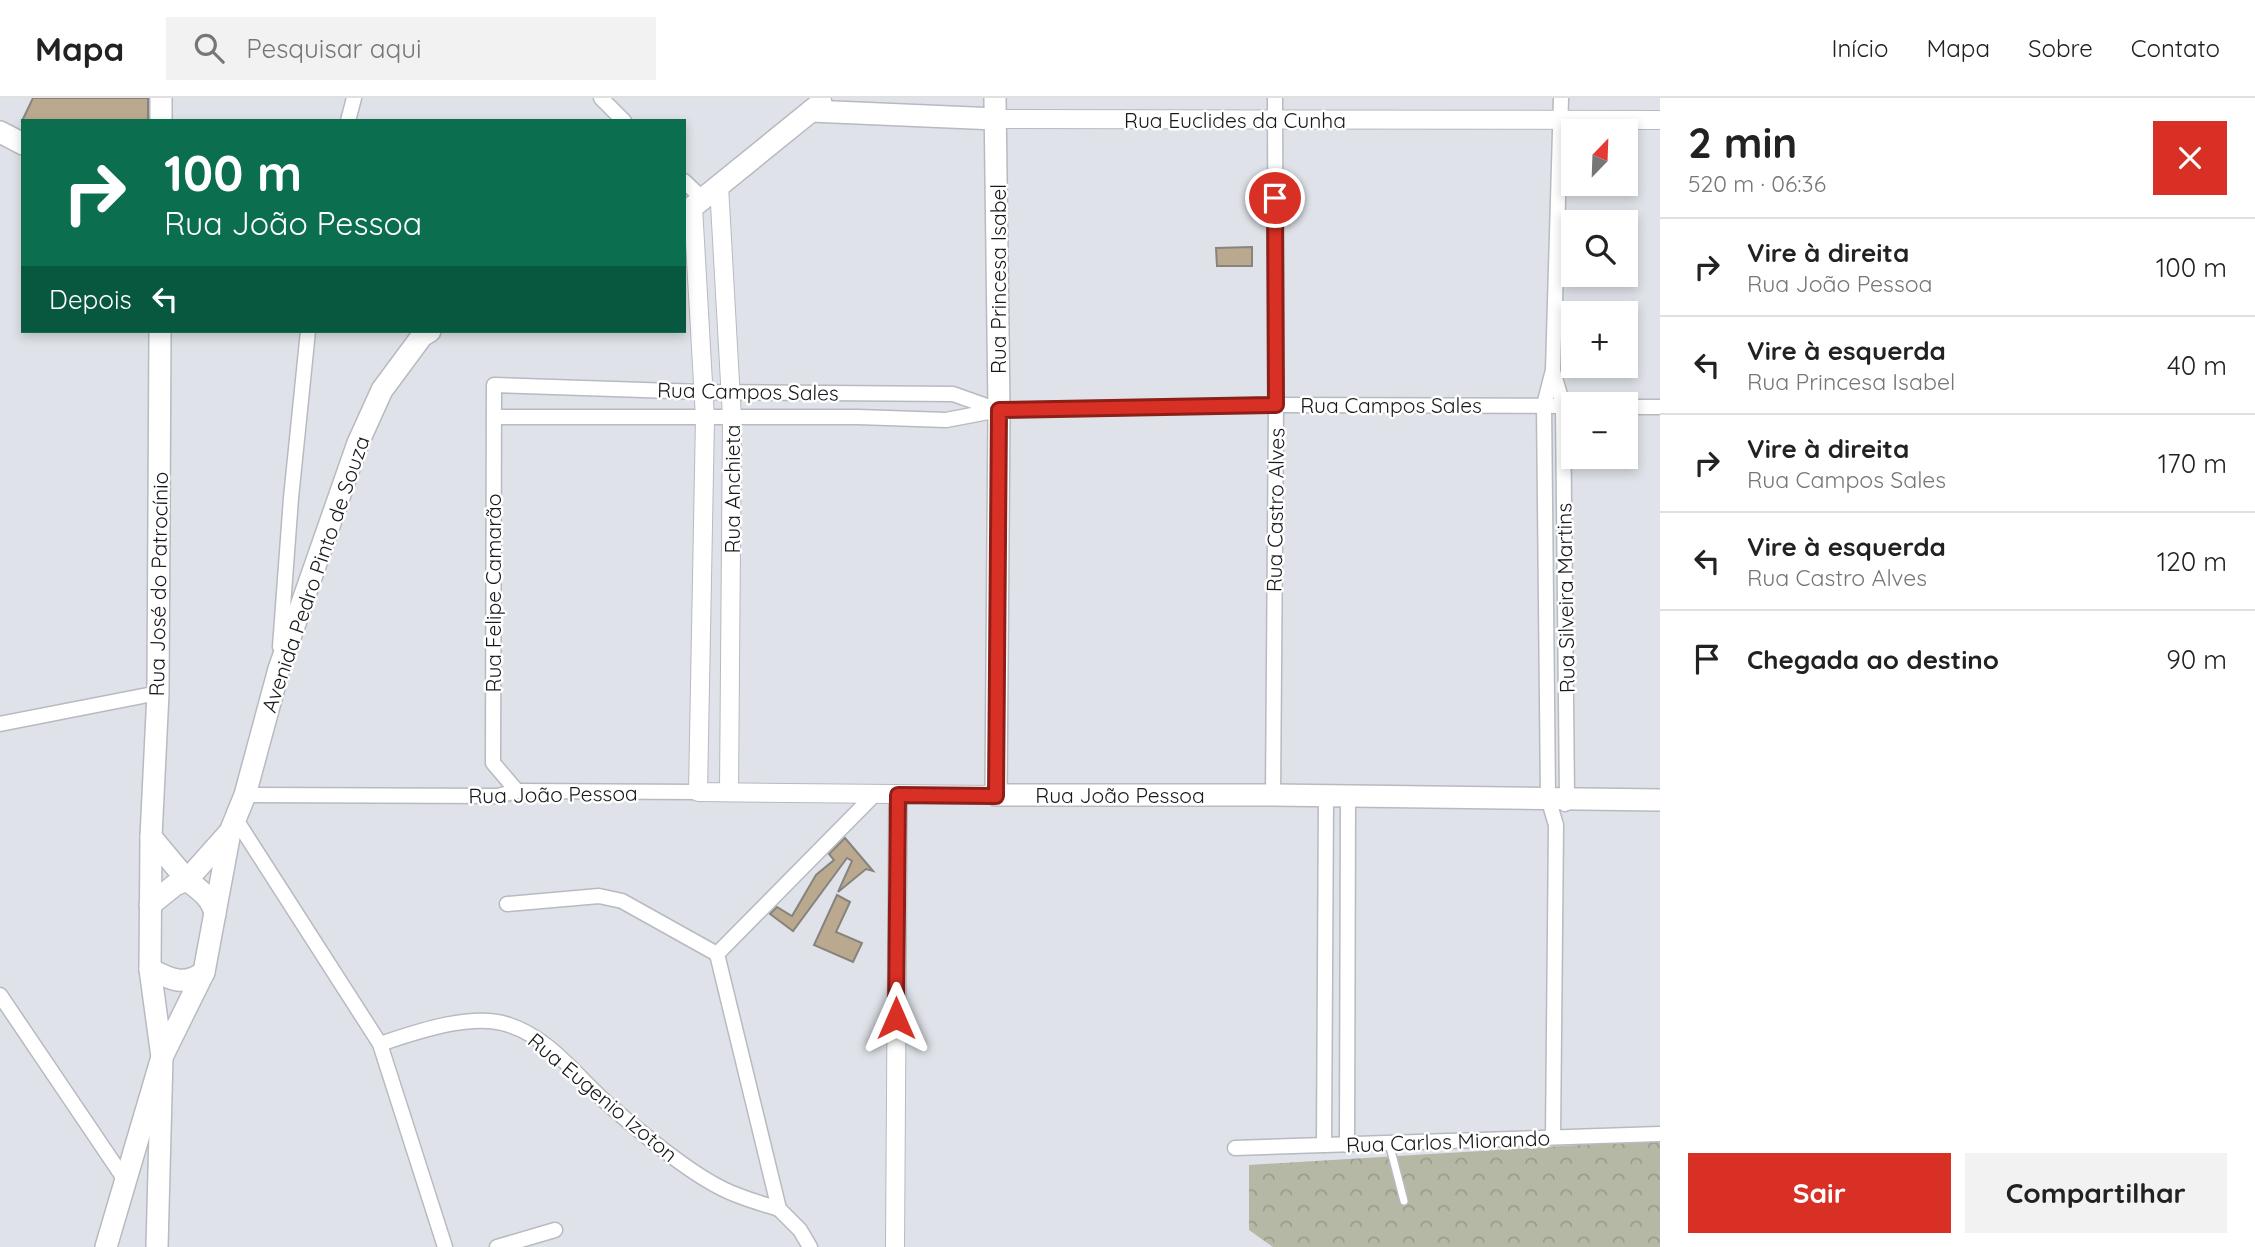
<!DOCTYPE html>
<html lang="pt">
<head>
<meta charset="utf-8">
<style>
	:root { --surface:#fff; --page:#f2f2f2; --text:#222; --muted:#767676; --line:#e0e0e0; --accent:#d93025 }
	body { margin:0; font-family:Quicksand,sans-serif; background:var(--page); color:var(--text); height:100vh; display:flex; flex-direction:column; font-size:26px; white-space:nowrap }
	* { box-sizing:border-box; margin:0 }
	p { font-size:23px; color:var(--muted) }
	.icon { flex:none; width:38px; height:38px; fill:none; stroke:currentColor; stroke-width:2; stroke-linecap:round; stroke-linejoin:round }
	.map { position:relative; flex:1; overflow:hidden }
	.panel { display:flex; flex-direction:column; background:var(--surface); width:595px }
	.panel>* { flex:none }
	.hud { position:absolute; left:21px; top:21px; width:665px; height:214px; border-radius:0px; box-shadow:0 4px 10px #0003; background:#0b6e4f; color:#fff; overflow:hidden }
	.needle { width:46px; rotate:23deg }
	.fabs { position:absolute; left:1561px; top:21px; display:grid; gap:14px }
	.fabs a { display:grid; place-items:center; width:77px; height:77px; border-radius:0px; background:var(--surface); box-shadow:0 4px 10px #0003; font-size:35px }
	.pin { position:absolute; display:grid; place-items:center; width:60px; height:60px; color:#fff; margin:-30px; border:4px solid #fff; border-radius:50%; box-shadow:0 2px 7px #0007 }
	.me { position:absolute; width:77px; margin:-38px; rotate:0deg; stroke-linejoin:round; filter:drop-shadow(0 0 5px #0008) }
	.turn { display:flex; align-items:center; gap:24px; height:147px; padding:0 28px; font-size:32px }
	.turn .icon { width:91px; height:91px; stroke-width:2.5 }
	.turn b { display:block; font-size:49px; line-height:60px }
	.then { display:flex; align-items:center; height:66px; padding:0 28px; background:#0003; gap:14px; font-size:26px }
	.round { display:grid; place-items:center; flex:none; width:74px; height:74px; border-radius:0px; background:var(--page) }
	.summary { display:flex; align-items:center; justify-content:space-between; height:119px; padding:0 28px }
	h1 { font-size:42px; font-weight:700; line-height:52px }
	.cta { display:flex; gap:14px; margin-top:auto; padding:14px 28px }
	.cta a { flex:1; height:80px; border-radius:0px; background:var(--accent); color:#fff; font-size:28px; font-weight:700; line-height:80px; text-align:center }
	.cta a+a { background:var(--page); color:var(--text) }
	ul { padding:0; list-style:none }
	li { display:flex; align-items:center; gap:21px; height:98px; padding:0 28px; border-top:2px solid var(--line) }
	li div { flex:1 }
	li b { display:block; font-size:26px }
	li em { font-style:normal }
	header { display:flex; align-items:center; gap:42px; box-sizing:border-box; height:98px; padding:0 35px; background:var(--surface); border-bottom:2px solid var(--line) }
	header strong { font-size:33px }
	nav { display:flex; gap:38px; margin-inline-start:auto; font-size:24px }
	.search { width:490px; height:63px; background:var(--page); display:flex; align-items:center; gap:18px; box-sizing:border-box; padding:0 24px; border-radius:0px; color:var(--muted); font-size:26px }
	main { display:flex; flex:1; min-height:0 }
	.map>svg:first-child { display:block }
</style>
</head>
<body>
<header>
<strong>Mapa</strong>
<div class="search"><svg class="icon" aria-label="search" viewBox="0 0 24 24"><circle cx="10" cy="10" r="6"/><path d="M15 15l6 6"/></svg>Pesquisar aqui</div>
<nav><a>Início</a><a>Mapa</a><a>Sobre</a><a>Contato</a></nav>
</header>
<main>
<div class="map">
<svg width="1660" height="1149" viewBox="0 0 1660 1149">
	<defs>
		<pattern id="forest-crowns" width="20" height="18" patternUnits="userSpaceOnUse" patternTransform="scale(1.75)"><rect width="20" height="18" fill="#b5b8a4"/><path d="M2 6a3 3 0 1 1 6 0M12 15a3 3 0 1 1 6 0" fill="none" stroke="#9b9d8d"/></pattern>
	</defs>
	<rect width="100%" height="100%" fill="#dfe2e8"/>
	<path fill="url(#forest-crowns)" d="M1660,1042V1149H1273L1249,1132V1067Z"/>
	<g fill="#bba98f" stroke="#87837e" stroke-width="2">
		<path d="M33,0H148V23H22Z"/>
		<path d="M1252,149V168H1217L1216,150Z"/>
		<path d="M845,740L873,773L866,771L838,794L852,763L847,760L793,833L770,816L777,809L792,818L816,777L834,762L829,756Z"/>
		<path d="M837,797L850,804L836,834L862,845L853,864L814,847Z"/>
	</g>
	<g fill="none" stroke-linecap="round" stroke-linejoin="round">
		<defs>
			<path id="service" d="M1389,1045L1404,1103"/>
			<g id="minor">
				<path d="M601,0L624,23"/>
				<path d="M348,23L354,0"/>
				<path d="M684,83L703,101"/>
				<path d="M1553,273L1563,307L1567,700L1565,706"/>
				<path d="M1626,309H1660"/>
				<path d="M494,319H858L946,322L999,312L1276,307L1573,308"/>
				<path d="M280,549L291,400L308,233"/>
				<path d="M0,626L158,595"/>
				<path d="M517,693L493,665L494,287L703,294L953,296L998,312"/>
				<path d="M245,697L498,698L517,693L698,694"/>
				<path d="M1273,697L1276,307L1275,0"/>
				<path d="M235,720L380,946L445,1149"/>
				<path d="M507,806L599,798L622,803L717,856"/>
				<path d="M717,856L779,1111L800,1132L810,1149"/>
				<path d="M717,856L875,696"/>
				<path d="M0,897L125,1082"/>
				<path d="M380,946C416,934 472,914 509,927C553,941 581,985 616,1013C645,1038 690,1075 723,1091C741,1100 760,1105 779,1111"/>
				<path d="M1553,1039L1556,727L1548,700L1544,307L1553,272L1561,0"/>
				<path d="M1324,1047L1326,699"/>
				<path d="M1347,1047L1348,699"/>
				<path d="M1235,1050L1660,1036"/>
				<path d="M497,1149L555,1132"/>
			</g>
			<g id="tertiary">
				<path d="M996,21L1660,22"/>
				<path d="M719,88L732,320L729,694"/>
				<path d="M693,109L705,320L698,694L996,697"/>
				<path d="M895,1149L898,697"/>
			</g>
			<g id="secondary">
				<path d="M161,0V23"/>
				<path d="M995,0L999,312L996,697H1273L1660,702"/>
				<path d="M811,13L996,21"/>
				<path d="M0,34L23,46"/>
				<path d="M684,116L821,5"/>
				<path d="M151,739L187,782L228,736"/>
				<path d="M150,807L175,787L187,782C200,792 212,800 215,816"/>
				<path d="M150,871C169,881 185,889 204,874"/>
				<path d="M106,1149L162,959L204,874L230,734L245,697L279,571L358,345L382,292L422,238L430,233"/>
				<path d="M157,1149L162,959L150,871L151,739L158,595L160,233"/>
			</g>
		</defs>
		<use href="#service" stroke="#b7bac0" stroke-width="10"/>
		<use href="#minor" stroke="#b7bac0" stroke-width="17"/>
		<use href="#tertiary" stroke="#b7bac0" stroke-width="20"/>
		<use href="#secondary" stroke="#b7bac0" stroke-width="24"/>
		<use href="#service" stroke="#fff" stroke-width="7"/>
		<use href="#minor" stroke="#fff" stroke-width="14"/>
		<use href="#tertiary" stroke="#fff" stroke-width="18"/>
		<use href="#secondary" stroke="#fff" stroke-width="21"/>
	</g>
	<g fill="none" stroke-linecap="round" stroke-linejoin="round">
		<defs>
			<path id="route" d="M896,920L898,697L996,698L999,312L1276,307L1275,100"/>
		</defs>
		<use href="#route" stroke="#8d1f18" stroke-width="18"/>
		<use href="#route" stroke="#d93025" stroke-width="12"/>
	</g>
	<g text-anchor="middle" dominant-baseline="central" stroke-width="5" stroke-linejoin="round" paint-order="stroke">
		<g font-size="21" fill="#17181a" stroke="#fff">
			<text x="1235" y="22">Rua Euclides da Cunha</text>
			<text transform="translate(998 181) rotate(-90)">Rua Princesa Isabel</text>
			<text transform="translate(748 293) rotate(1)">Rua Campos Sales</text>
			<text x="1391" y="307">Rua Campos Sales</text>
			<text transform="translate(732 391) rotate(-90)">Rua Anchieta</text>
			<text transform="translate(1275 412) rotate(-89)">Rua Castro Alves</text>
			<text transform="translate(315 476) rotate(-71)">Avenida Pedro Pinto de Souza</text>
			<text transform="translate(158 486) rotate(-89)">Rua José do Patrocínio</text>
			<text transform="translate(493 495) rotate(-90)">Rua Felipe Camarão</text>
			<text transform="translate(1565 500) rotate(-91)">Rua Silveira Martins</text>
			<text transform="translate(553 696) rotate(-1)">Rua João Pessoa</text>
			<text x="1120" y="697">Rua João Pessoa</text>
			<text transform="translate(603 999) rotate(40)">Rua Eugenio Izoton</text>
			<text transform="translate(1448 1043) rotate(-2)">Rua Carlos Miorando</text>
		</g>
	</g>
</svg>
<div class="fabs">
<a><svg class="needle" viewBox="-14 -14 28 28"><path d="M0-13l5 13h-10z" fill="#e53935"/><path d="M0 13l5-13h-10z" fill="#767676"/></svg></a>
<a><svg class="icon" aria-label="search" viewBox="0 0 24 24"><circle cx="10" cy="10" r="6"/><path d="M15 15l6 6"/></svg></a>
<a>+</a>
<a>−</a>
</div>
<div class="pin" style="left:1275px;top:100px;background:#d93025"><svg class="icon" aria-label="arrive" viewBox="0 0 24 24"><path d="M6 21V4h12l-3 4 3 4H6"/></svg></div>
<svg class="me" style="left:896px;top:920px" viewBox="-20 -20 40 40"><path d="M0-17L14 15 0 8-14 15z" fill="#d93025" stroke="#fff" stroke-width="4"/></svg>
<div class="hud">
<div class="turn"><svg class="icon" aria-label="right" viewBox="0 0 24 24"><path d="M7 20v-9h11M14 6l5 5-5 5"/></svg><div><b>100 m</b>Rua João Pessoa</div></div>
<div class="then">Depois<svg class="icon" aria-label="left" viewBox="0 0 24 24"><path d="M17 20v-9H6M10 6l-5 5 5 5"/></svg></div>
</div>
</div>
<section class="panel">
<div class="summary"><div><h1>2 min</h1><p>520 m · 06:36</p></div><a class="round" style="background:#d93025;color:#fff"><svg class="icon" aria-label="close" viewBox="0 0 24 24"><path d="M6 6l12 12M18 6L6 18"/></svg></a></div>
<ul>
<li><svg class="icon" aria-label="right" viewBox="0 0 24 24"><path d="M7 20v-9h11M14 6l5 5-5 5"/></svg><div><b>Vire à direita</b><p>Rua João Pessoa</p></div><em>100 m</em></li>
<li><svg class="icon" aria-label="left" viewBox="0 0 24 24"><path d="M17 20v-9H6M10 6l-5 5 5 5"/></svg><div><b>Vire à esquerda</b><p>Rua Princesa Isabel</p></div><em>40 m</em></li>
<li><svg class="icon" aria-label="right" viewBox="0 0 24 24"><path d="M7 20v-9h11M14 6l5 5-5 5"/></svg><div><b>Vire à direita</b><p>Rua Campos Sales</p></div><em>170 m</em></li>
<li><svg class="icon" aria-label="left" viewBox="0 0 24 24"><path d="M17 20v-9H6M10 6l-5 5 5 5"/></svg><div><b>Vire à esquerda</b><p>Rua Castro Alves</p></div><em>120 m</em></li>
<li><svg class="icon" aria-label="arrive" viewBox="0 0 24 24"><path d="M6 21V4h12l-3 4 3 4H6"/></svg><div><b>Chegada ao destino</b></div><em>90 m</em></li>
</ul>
<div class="cta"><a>Sair</a><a>Compartilhar</a></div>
</section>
</main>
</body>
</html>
